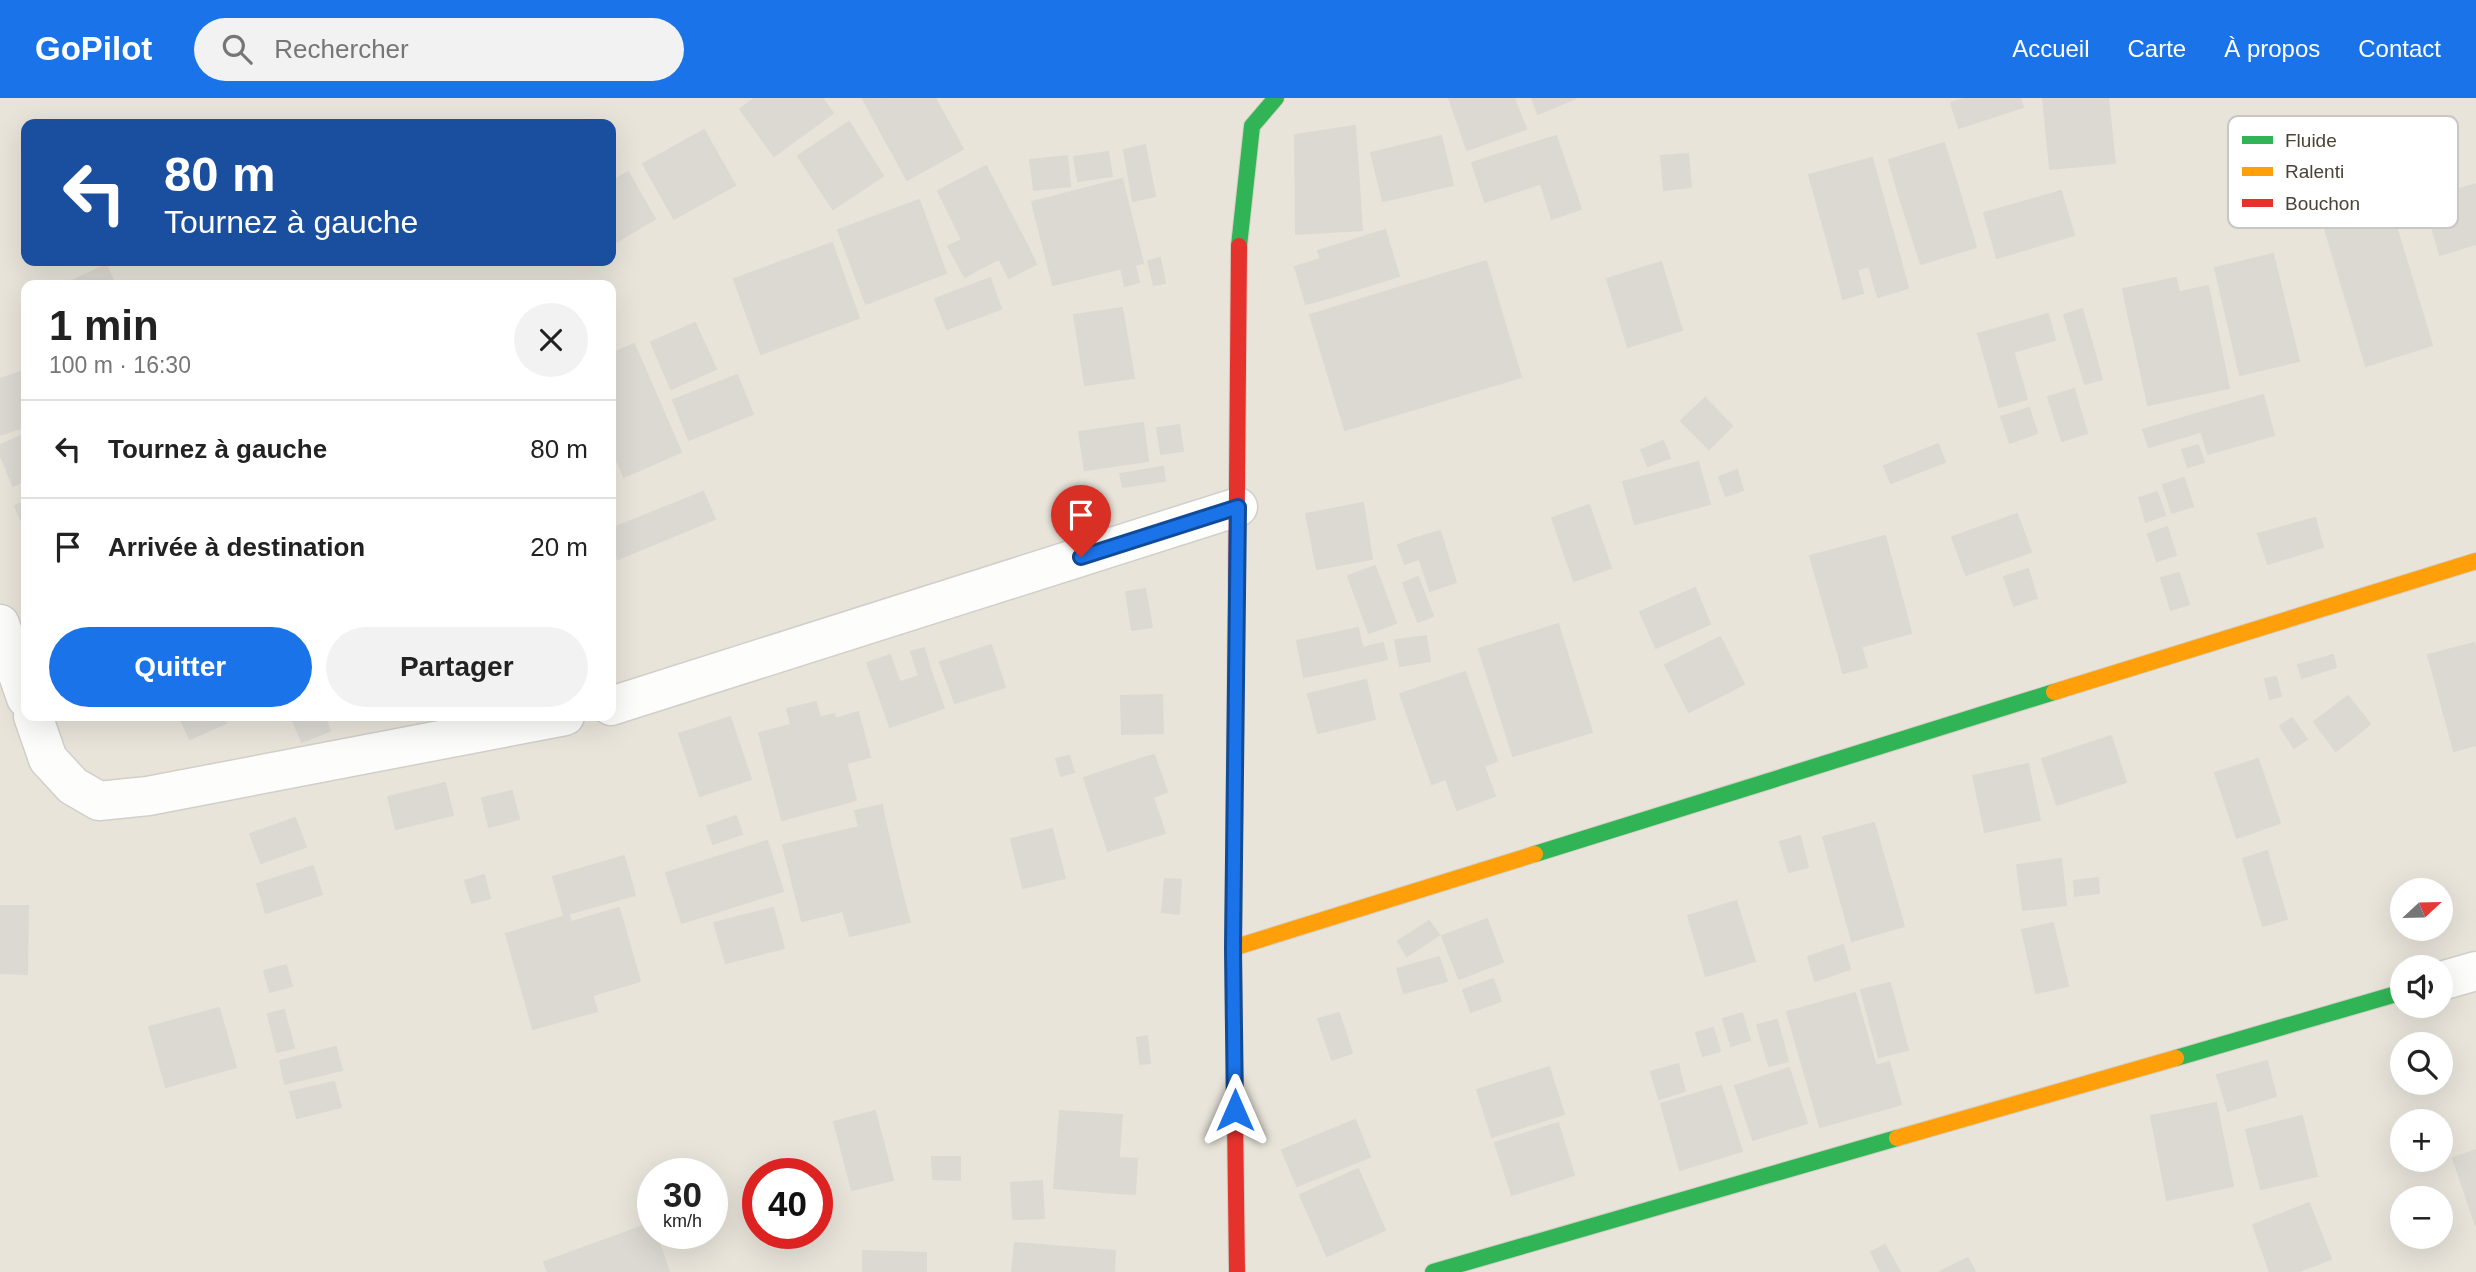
<!DOCTYPE html>
<html lang="fr">
<head>
<meta charset="utf-8">
<style>
	:root { --surface:#fff; --page:#f2f2f2; --text:#222; --muted:#767676; --line:#e0e0e0; --accent:#1a73e8 }
	body { margin:0; font-family:Helvetica,sans-serif; background:var(--page); color:var(--text); height:100vh; display:flex; flex-direction:column; font-size:26px; white-space:nowrap }
	* { box-sizing:border-box; margin:0 }
	p { font-size:23px; color:var(--muted) }
	.icon { flex:none; width:38px; height:38px; fill:none; stroke:currentColor; stroke-width:2; stroke-linecap:round; stroke-linejoin:round }
	.map { position:relative; flex:1; overflow:hidden }
	.drawer { position:absolute; left:21px; top:182px; width:595px; height:441px; display:flex; flex-direction:column; background:var(--surface); border-radius:14px; box-shadow:0 7px 28px #0002 }
	.drawer>* { flex:none }
	.top-card { position:absolute; left:21px; top:21px; width:595px; height:147px; border-radius:14px; box-shadow:0 7px 28px #0002; background:#1a4fa0; color:#fff; overflow:hidden }
	.needle { width:46px; rotate:68deg }
	.tools { position:absolute; left:2390px; top:780px; display:grid; gap:14px }
	.tools a { display:grid; place-items:center; width:63px; height:63px; border-radius:50%; background:var(--surface); box-shadow:0 7px 28px #0002; font-size:35px }
	.speed { position:absolute; left:637px; top:1060px; display:flex; gap:14px; font-size:35px; font-weight:700; text-align:center }
	.speed>* { display:grid; place-content:center; width:91px; height:91px; border-radius:50%; background:var(--surface); box-shadow:0 7px 28px #0002; line-height:1 }
	.speed small { font-size:18px; font-weight:400 }
	.speed .limit { border:10px solid #d22; background:#fff; color:#111 }
	.pin { position:absolute; display:grid; place-items:center; width:60px; height:60px; color:#fff; margin:-72px -30px; border-radius:50% 50% 50% 0; rotate:-45deg; box-shadow:0 0 7px #0007 }
	.pin .icon { rotate:45deg }
	.me { position:absolute; width:77px; margin:-38px; rotate:0deg; stroke-linejoin:round; filter:drop-shadow(0 0 5px #0008) }
	.turn { display:flex; align-items:center; gap:24px; height:147px; padding:0 28px; font-size:32px }
	.turn .icon { width:91px; height:91px; stroke-width:2.5 }
	.turn b { display:block; font-size:49px; line-height:60px }
	.round { display:grid; place-items:center; flex:none; width:74px; height:74px; border-radius:37px; background:var(--page) }
	.headline { display:flex; align-items:center; justify-content:space-between; height:119px; padding:0 28px }
	h1 { font-size:42px; font-weight:700; line-height:52px }
	.primary-button { display:flex; gap:14px; margin-top:auto; padding:14px 28px }
	.primary-button a { flex:1; height:80px; border-radius:42px; background:var(--accent); color:#fff; font-size:28px; font-weight:700; line-height:80px; text-align:center }
	.primary-button a+a { background:var(--page); color:var(--text) }
	ul { padding:0; list-style:none }
	li { display:flex; align-items:center; gap:21px; height:98px; padding:0 28px; border-top:2px solid var(--line) }
	li div { flex:1 }
	li b { display:block; font-size:26px }
	li em { font-style:normal }
	header { display:flex; align-items:center; gap:42px; box-sizing:border-box; height:98px; padding:0 35px; background:var(--accent); color:#fff }
	header strong { font-size:33px }
	nav { display:flex; gap:38px; margin-inline-start:auto; font-size:24px }
	.search { width:490px; height:63px; background:var(--page); display:flex; align-items:center; gap:18px; box-sizing:border-box; padding:0 24px; border-radius:38px; color:var(--muted); font-size:26px }
	.map>svg:first-child { display:block }
</style>
</head>
<body>
<header>
<strong>GoPilot</strong>
<div class="search"><svg class="icon" aria-label="search" viewBox="0 0 24 24"><circle cx="10" cy="10" r="6"/><path d="M15 15l6 6"/></svg>Rechercher</div>
<nav><a>Accueil</a><a>Carte</a><a>À propos</a><a>Contact</a></nav>
</header>
<div class="map">
<svg width="2476" height="1174" viewBox="0 0 2476 1174">
	<rect width="100%" height="100%" fill="#f4f2ed"/>
	<path fill="#e8e4da" fill-rule="evenodd" d="M0,0H2476V1174H0ZM26,26H611V163H26ZM26,187H611V618H26ZM2403,793H2441V831H2403ZM2403,870H2441V908H2403ZM2403,947H2441V985H2403ZM2403,1024H2441V1062H2403ZM653,1076H712V1136H653ZM758,1076H817V1136H758ZM2403,1101H2441V1139H2403Z"/>
	<g fill="#dcd9d3" stroke="#dcd9d2" stroke-width="2">
		<path d="M755,0H822L833,15L774,58L740,11Z"/>
		<path d="M935,0L963,51L907,82L863,1Z"/>
		<path d="M1449,0H1514L1526,31L1467,52Z"/>
		<path d="M1532,0H1576L1538,16Z"/>
		<path d="M1967,0H2020L2023,9L1959,30L1951,5Z"/>
		<path d="M2043,0H2108L2115,65L2050,71Z"/>
		<path d="M849,24L883,78L833,111L798,58Z"/>
		<path d="M1355,28L1362,132L1296,136L1295,37Z"/>
		<path d="M704,32L735,87L674,121L643,66Z"/>
		<path d="M1441,38L1453,87L1383,103L1371,55Z"/>
		<path d="M1556,38L1569,76L1527,90L1515,51Z"/>
		<path d="M1944,45L1954,76L1898,94L1889,62Z"/>
		<path d="M1145,47L1155,98L1133,103L1124,52Z"/>
		<path d="M1515,51L1527,90L1485,104L1472,65Z"/>
		<path d="M1108,54L1112,78L1078,83L1074,59Z"/>
		<path d="M1688,56L1691,89L1664,92L1661,58Z"/>
		<path d="M1067,58L1070,88L1034,92L1030,62Z"/>
		<path d="M1872,60L1882,96L1819,113L1809,77Z"/>
		<path d="M986,68L1027,147L977,172L938,93Z"/>
		<path d="M628,74L655,121L611,147V84Z"/>
		<path d="M1569,76L1581,111L1552,121L1541,86Z"/>
		<path d="M1954,76L1976,149L1921,166L1898,94Z"/>
		<path d="M1122,81L1143,165L1053,187L1032,104Z"/>
		<path d="M2476,86V146L2440,157L2424,102Z"/>
		<path d="M2061,93L2074,137L1997,160L1984,115Z"/>
		<path d="M1882,96L1900,160L1837,177L1819,113Z"/>
		<path d="M919,102L946,175L866,206L838,132Z"/>
		<path d="M2391,112L2432,247L2366,268L2325,131Z"/>
		<path d="M1385,132L1399,178L1332,199L1318,153Z"/>
		<path d="M962,142L977,172L965,179L948,148Z"/>
		<path d="M832,145L859,220L761,256L734,181Z"/>
		<path d="M1027,147L1036,166L1009,180L999,161Z"/>
		<path d="M2273,156L2299,263L2240,277L2215,170Z"/>
		<path d="M1160,160L1165,185L1154,187L1148,163Z"/>
		<path d="M1900,160L1908,190L1878,199L1869,168Z"/>
		<path d="M1320,161L1332,199L1306,206L1295,169Z"/>
		<path d="M1486,163L1521,279L1345,332L1310,217Z"/>
		<path d="M1661,164L1682,232L1628,249L1607,181Z"/>
		<path d="M106,167L115,187H63Z"/>
		<path d="M1135,167L1139,184L1125,188L1121,170Z"/>
		<path d="M1857,171L1863,195L1843,201L1837,177Z"/>
		<path d="M990,180L1001,211L947,231L935,201Z"/>
		<path d="M2176,180L2179,195L2126,206L2123,191Z"/>
		<path d="M2208,188L2229,290L2148,307L2126,206Z"/>
		<path d="M1122,210L1134,280L1085,287L1074,217Z"/>
		<path d="M2082,211L2102,281L2085,286L2064,217Z"/>
		<path d="M2048,216L2055,242L2013,254L2006,228Z"/>
		<path d="M695,225L716,271L671,291L651,244Z"/>
		<path d="M2006,228L2027,301L1999,309L1978,236Z"/>
		<path d="M634,246L681,354L624,379L611,349V256Z"/>
		<path d="M26,272V328L0,337V281Z"/>
		<path d="M737,277L753,316L689,342L673,302Z"/>
		<path d="M2074,291L2087,335L2062,343L2048,299Z"/>
		<path d="M2263,297L2274,337L2208,356L2196,316Z"/>
		<path d="M1705,300L1732,328L1709,351L1681,323Z"/>
		<path d="M2029,310L2037,335L2010,345L2001,319Z"/>
		<path d="M2196,316L2200,334L2149,349L2143,332Z"/>
		<path d="M1143,325L1148,363L1085,372L1079,334Z"/>
		<path d="M1179,327L1183,353L1161,356L1157,330Z"/>
		<path d="M26,336V382L13,388L0,356V347Z"/>
		<path d="M1663,343L1670,360L1648,368L1641,352Z"/>
		<path d="M1938,346L1945,364L1891,385L1884,368Z"/>
		<path d="M2198,347L2204,364L2188,369L2182,352Z"/>
		<path d="M1698,364L1710,406L1635,426L1623,384Z"/>
		<path d="M1163,369L1165,383L1123,389L1120,376Z"/>
		<path d="M1737,372L1743,392L1726,398L1719,379Z"/>
		<path d="M2184,380L2193,408L2172,415L2163,387Z"/>
		<path d="M703,394L715,421L618,461L611,442V431Z"/>
		<path d="M2157,394L2165,417L2146,424L2139,400Z"/>
		<path d="M26,403V433L15,408Z"/>
		<path d="M1363,405L1372,461L1317,471L1306,416Z"/>
		<path d="M1589,407L1611,470L1574,483L1552,420Z"/>
		<path d="M2017,416L2031,454L1966,477L1952,439Z"/>
		<path d="M2315,420L2323,449L2268,466L2258,436Z"/>
		<path d="M2167,429L2176,457L2157,463L2148,436Z"/>
		<path d="M1440,433L1456,484L1430,493L1413,441Z"/>
		<path d="M1885,438L1906,515L1832,535L1810,458Z"/>
		<path d="M1413,441L1419,461L1405,466L1398,447Z"/>
		<path d="M1375,468L1396,525L1369,535L1348,478Z"/>
		<path d="M2028,471L2037,500L2014,508L2004,479Z"/>
		<path d="M2179,475L2189,506L2171,512L2161,480Z"/>
		<path d="M1418,479L1433,518L1418,524L1403,485Z"/>
		<path d="M1695,490L1710,526L1656,550L1640,514Z"/>
		<path d="M1145,491L1152,529L1132,532L1126,494Z"/>
		<path d="M1906,515L1911,535L1838,555L1832,535Z"/>
		<path d="M1558,526L1592,634L1513,658L1479,551Z"/>
		<path d="M1358,530L1366,566L1304,579L1297,543Z"/>
		<path d="M1426,538L1430,563L1400,568L1395,542Z"/>
		<path d="M1720,539L1744,586L1689,614L1665,567Z"/>
		<path d="M1383,545L1387,561L1366,566L1362,550Z"/>
		<path d="M2474,545L2476,552V647L2454,653L2428,557Z"/>
		<path d="M991,547L1005,589L955,605L940,564Z"/>
		<path d="M1861,548L1867,569L1843,575L1838,555Z"/>
		<path d="M924,550L931,574L919,578L911,554Z"/>
		<path d="M890,557L900,585L877,592L867,565Z"/>
		<path d="M2333,557L2336,569L2302,580L2298,567Z"/>
		<path d="M931,574L944,610L890,629L877,592Z"/>
		<path d="M1465,574L1497,663L1432,686L1400,596Z"/>
		<path d="M2276,579L2281,598L2270,601L2265,581Z"/>
		<path d="M1366,582L1375,621L1318,635L1308,596Z"/>
		<path d="M1162,597L1163,635L1122,636L1121,598Z"/>
		<path d="M2348,598L2370,626L2336,653L2314,624Z"/>
		<path d="M816,604L820,620L791,627L787,611Z"/>
		<path d="M858,614L870,659L847,665L835,621Z"/>
		<path d="M834,616L856,702L782,722L759,635Z"/>
		<path d="M179,618H223L226,625L190,641Z"/>
		<path d="M291,618H324L330,633L302,644Z"/>
		<path d="M730,619L751,681L700,698L679,636Z"/>
		<path d="M2292,620L2307,641L2294,650L2280,628Z"/>
		<path d="M2111,638L2126,684L2057,707L2042,661Z"/>
		<path d="M1154,657L1167,694L1153,699L1140,661Z"/>
		<path d="M1069,658L1074,674L1061,678L1056,661Z"/>
		<path d="M1140,661L1165,735L1108,753L1084,680Z"/>
		<path d="M2258,661L2280,725L2237,740L2215,675Z"/>
		<path d="M2028,666L2040,722L1985,734L1973,678Z"/>
		<path d="M1484,668L1495,698L1457,712L1446,681Z"/>
		<path d="M445,685L453,717L396,731L388,699Z"/>
		<path d="M512,693L519,721L489,729L482,700Z"/>
		<path d="M882,707L885,723L859,729L855,713Z"/>
		<path d="M736,718L742,736L713,746L707,728Z"/>
		<path d="M295,720L306,749L261,765L250,736Z"/>
		<path d="M885,723L903,799L843,813L825,737Z"/>
		<path d="M1874,725L1904,828L1852,843L1823,739Z"/>
		<path d="M1052,731L1065,780L1023,790L1011,741Z"/>
		<path d="M825,737L843,813L802,823L783,747Z"/>
		<path d="M1800,738L1808,769L1789,774L1780,744Z"/>
		<path d="M767,743L783,793L682,825L666,775Z"/>
		<path d="M2267,753L2287,821L2263,828L2243,761Z"/>
		<path d="M624,758L635,797L564,817L553,779Z"/>
		<path d="M2061,761L2066,807L2023,812L2017,767Z"/>
		<path d="M313,768L322,796L266,815L257,786Z"/>
		<path d="M484,777L490,800L472,805L465,783Z"/>
		<path d="M2098,780L2099,795L2075,798L2074,783Z"/>
		<path d="M1165,781L1181,782L1179,816L1162,814Z"/>
		<path d="M903,799L910,824L850,838L843,813Z"/>
		<path d="M1736,803L1755,863L1706,878L1688,818Z"/>
		<path d="M0,808H28L27,876L0,875Z"/>
		<path d="M619,810L640,883L593,897L572,824Z"/>
		<path d="M773,810L784,850L726,865L714,825Z"/>
		<path d="M569,817L597,913L533,931L506,836Z"/>
		<path d="M1487,821L1503,864L1459,881L1442,838Z"/>
		<path d="M1429,823L1439,837L1407,858L1398,843Z"/>
		<path d="M2053,825L2068,888L2036,895L2022,832Z"/>
		<path d="M1843,847L1850,871L1815,883L1808,859Z"/>
		<path d="M1439,859L1447,883L1404,895L1397,871Z"/>
		<path d="M286,867L292,888L270,894L264,873Z"/>
		<path d="M1493,881L1501,903L1471,914L1463,892Z"/>
		<path d="M1890,885L1908,952L1879,959L1861,892Z"/>
		<path d="M1855,895L1888,1010L1820,1029L1787,914Z"/>
		<path d="M219,910L236,969L166,989L149,929Z"/>
		<path d="M284,912L294,950L277,954L268,916Z"/>
		<path d="M1339,915L1352,955L1332,962L1318,921Z"/>
		<path d="M1742,915L1750,942L1731,948L1723,921Z"/>
		<path d="M1777,922L1788,963L1769,968L1757,927Z"/>
		<path d="M1713,930L1720,953L1703,958L1696,935Z"/>
		<path d="M1147,938L1150,965L1140,966L1137,940Z"/>
		<path d="M336,949L342,972L285,986L280,963Z"/>
		<path d="M2267,963L2276,998L2228,1013L2217,977Z"/>
		<path d="M1889,964L1901,1006L1888,1010L1876,968Z"/>
		<path d="M1678,966L1685,993L1659,1001L1651,974Z"/>
		<path d="M1549,969L1564,1016L1492,1039L1477,992Z"/>
		<path d="M1789,970L1807,1025L1753,1042L1735,988Z"/>
		<path d="M334,984L341,1009L297,1020L290,994Z"/>
		<path d="M1721,988L1742,1053L1680,1072L1661,1006Z"/>
		<path d="M2216,1005L2233,1088L2167,1102L2151,1018Z"/>
		<path d="M875,1013L893,1082L852,1092L834,1024Z"/>
		<path d="M1060,1013L1122,1017L1116,1095L1054,1090Z"/>
		<path d="M2302,1018L2317,1078L2261,1091L2246,1032Z"/>
		<path d="M1355,1022L1370,1059L1297,1088L1282,1052Z"/>
		<path d="M1558,1025L1574,1077L1512,1097L1495,1045Z"/>
		<path d="M2476,1052V1128L2453,1060Z"/>
		<path d="M932,1059H960V1082L933,1081Z"/>
		<path d="M1119,1060L1137,1061L1135,1096L1116,1095Z"/>
		<path d="M1358,1071L1385,1132L1327,1158L1300,1097Z"/>
		<path d="M1042,1083L1044,1120L1013,1121L1011,1085Z"/>
		<path d="M2309,1105L2331,1161L2297,1174H2270L2253,1127Z"/>
		<path d="M652,1125L653,1136H656L669,1174H548L544,1164Z"/>
		<path d="M1015,1145L1115,1153L1114,1174H1012Z"/>
		<path d="M1885,1147L1900,1174H1881L1871,1154Z"/>
		<path d="M863,1153L926,1155V1174H863Z"/>
		<path d="M1968,1160L1975,1174H1942L1941,1173Z"/>
	</g>
	<g fill="none" stroke-linecap="round" stroke-linejoin="round">
		<defs>
			<g id="street">
				<path d="M0,526L26,600"/>
				<path d="M611,608L1238,409"/>
				<path d="M33,618L48,661L73,688L99,703L148,698L565,618"/>
				<path d="M2441,883L2476,873"/>
			</g>
			<g id="fast">
				<path d="M1239,148L1252,28L1276,0"/>
				<path d="M1535,756L2054,594"/>
				<path d="M2176,960L2403,894"/>
				<path d="M1433,1174L1897,1040"/>
			</g>
			<g id="slow">
				<path d="M2054,594L2476,463"/>
				<path d="M1233,850L1535,756"/>
				<path d="M1233,862L1236,509"/>
				<path d="M1897,1040L2176,960"/>
			</g>
			<g id="jam">
				<path d="M1236,509L1239,148"/>
				<path d="M1233,862L1237,1174"/>
			</g>
		</defs>
		<use href="#street" stroke="#d2cfca" stroke-width="41"/>
		<use href="#fast" stroke="#d4cfc3" stroke-width="18"/>
		<use href="#slow" stroke="#d4cfc3" stroke-width="18"/>
		<use href="#jam" stroke="#d4cfc3" stroke-width="18"/>
		<use href="#street" stroke="#fdfdfc" stroke-width="38"/>
		<use href="#fast" stroke="#30b455" stroke-width="16"/>
		<use href="#slow" stroke="#ff9f0a" stroke-width="16"/>
		<use href="#jam" stroke="#e5322d" stroke-width="16"/>
	</g>
	<g fill="none" stroke-linecap="round" stroke-linejoin="round">
		<defs>
			<path id="route" d="M1081,459L1238,409L1233,850L1235,1012"/>
		</defs>
		<use href="#route" stroke="#114b97" stroke-width="18"/>
		<use href="#route" stroke="#1a73e8" stroke-width="12"/>
	</g>
	<rect x="2228" y="18" width="230" height="112" rx="10" fill="#fff" stroke="#c9c7c3" stroke-width="2"/>
	<rect x="2242" y="38" width="31" height="8" fill="#30b455"/>
	<rect x="2242" y="69" width="31" height="9" fill="#ff9f0a"/>
	<rect x="2242" y="101" width="31" height="8" fill="#e5322d"/>
	<g font-size="19" fill="#4c4337">
		<text x="2285" y="49">Fluide</text>
		<text x="2285" y="80">Ralenti</text>
		<text x="2285" y="112">Bouchon</text>
	</g>
</svg>
<div class="tools">
<a><svg class="needle" viewBox="-14 -14 28 28"><path d="M0-13l5 13h-10z" fill="#e53935"/><path d="M0 13l5-13h-10z" fill="#767676"/></svg></a>
<a><svg class="icon" aria-label="sound" viewBox="0 0 24 24"><path d="M4 9h4l5-4v14l-5-4H4zM17 9q2 3 0 6"/></svg></a>
<a><svg class="icon" aria-label="search" viewBox="0 0 24 24"><circle cx="10" cy="10" r="6"/><path d="M15 15l6 6"/></svg></a>
<a>+</a>
<a>−</a>
</div>
<div class="speed"><div>30<small>km/h</small></div><div class="limit">40</div></div>
<div class="pin" style="left:1081px;top:459px;background:#d93025"><svg class="icon" aria-label="arrive" viewBox="0 0 24 24"><path d="M6 21V4h12l-3 4 3 4H6"/></svg></div>
<svg class="me" style="left:1235px;top:1012px" viewBox="-20 -20 40 40"><path d="M0-17L14 15 0 8-14 15z" fill="#1a73e8" stroke="#fff" stroke-width="4"/></svg>
<div class="top-card">
<div class="turn"><svg class="icon" aria-label="left" viewBox="0 0 24 24"><path d="M17 20v-9H6M10 6l-5 5 5 5"/></svg><div><b>80 m</b>Tournez à gauche</div></div>
</div>
<section class="drawer">
<div class="headline"><div><h1>1 min</h1><p>100 m · 16:30</p></div><a class="round"><svg class="icon" aria-label="close" viewBox="0 0 24 24"><path d="M6 6l12 12M18 6L6 18"/></svg></a></div>
<ul>
<li><svg class="icon" aria-label="left" viewBox="0 0 24 24"><path d="M17 20v-9H6M10 6l-5 5 5 5"/></svg><div><b>Tournez à gauche</b></div><em>80 m</em></li>
<li><svg class="icon" aria-label="arrive" viewBox="0 0 24 24"><path d="M6 21V4h12l-3 4 3 4H6"/></svg><div><b>Arrivée à destination</b></div><em>20 m</em></li>
</ul>
<div class="primary-button"><a>Quitter</a><a>Partager</a></div>
</section>
</div>
</body>
</html>
